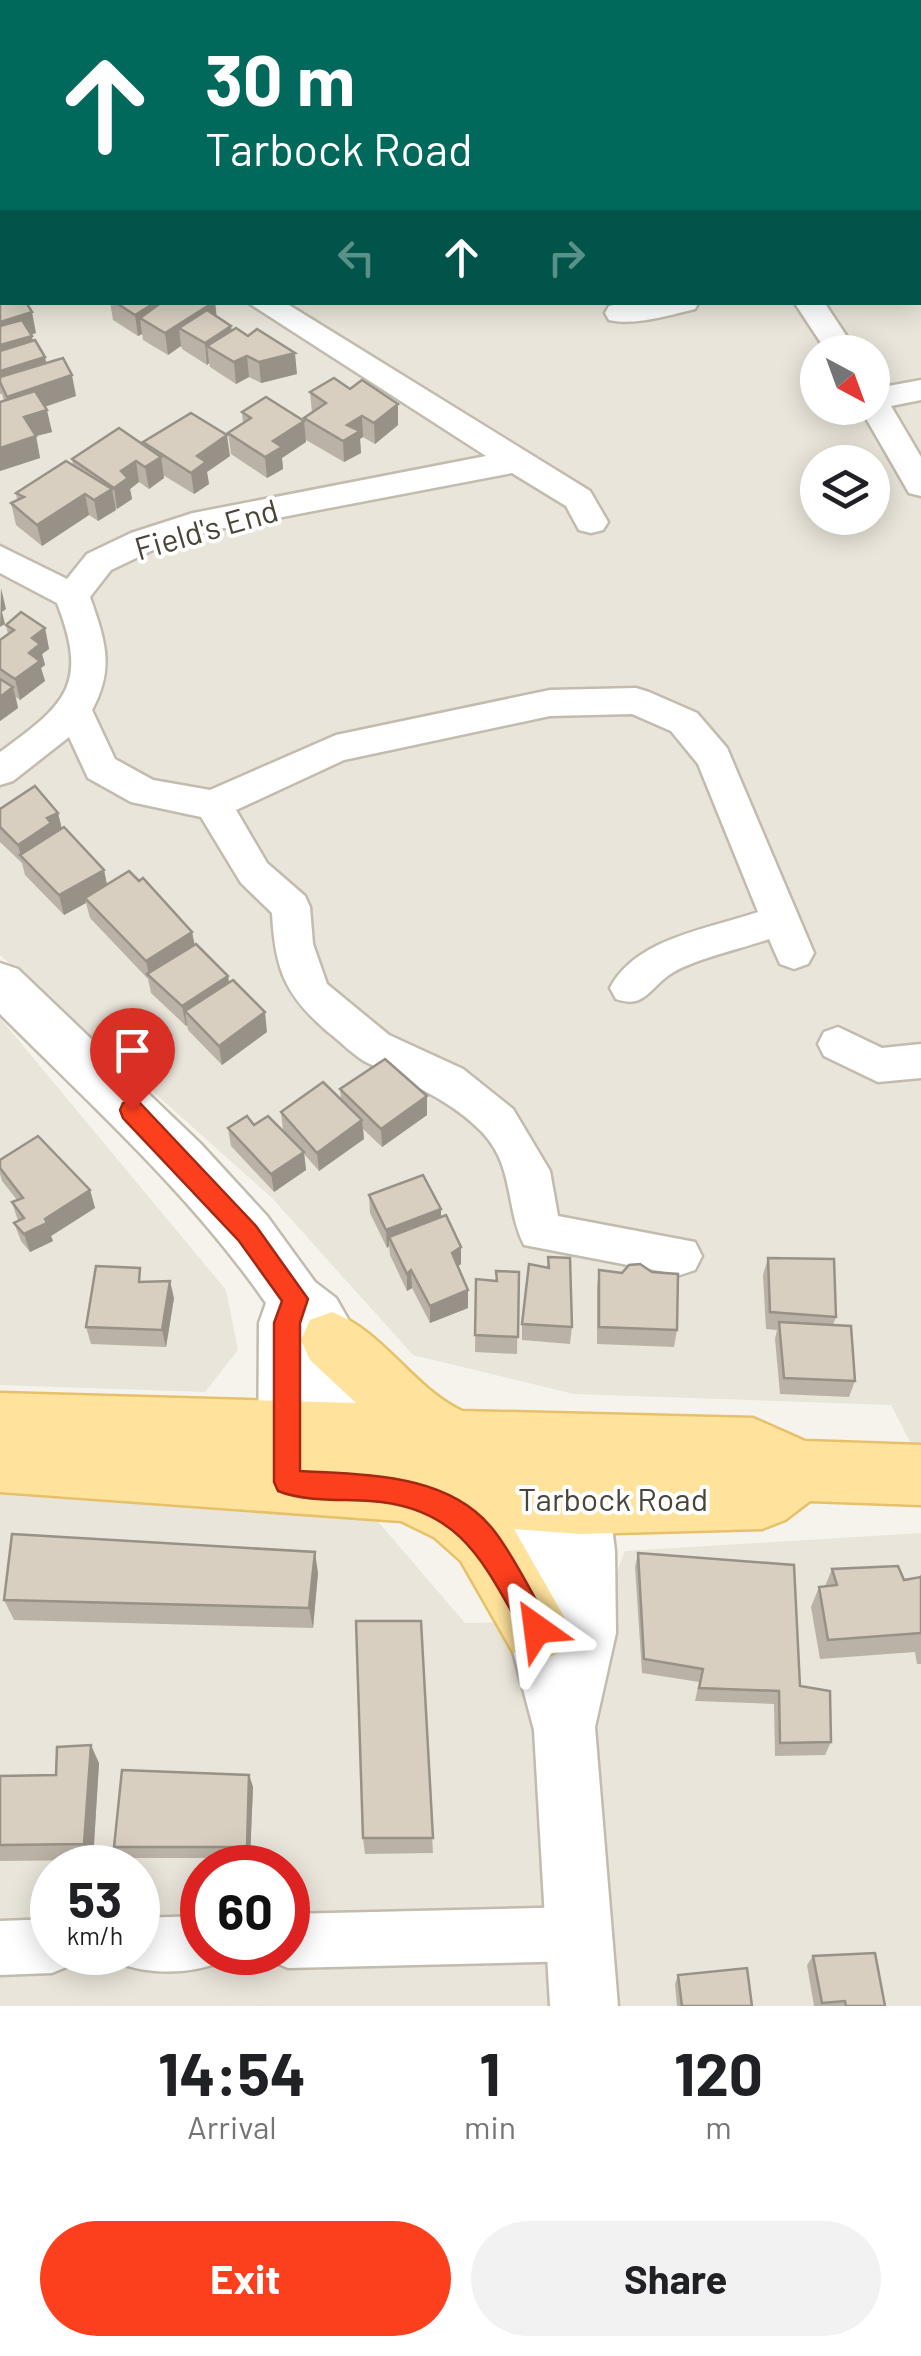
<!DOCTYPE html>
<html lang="en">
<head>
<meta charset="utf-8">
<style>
	:root { --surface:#fff; --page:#f2f2f2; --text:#202124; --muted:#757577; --accent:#fc3f1d }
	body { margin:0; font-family:Barlow,sans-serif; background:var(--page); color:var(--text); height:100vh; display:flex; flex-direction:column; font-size:38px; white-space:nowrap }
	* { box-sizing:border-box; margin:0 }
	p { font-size:32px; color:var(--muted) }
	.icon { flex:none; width:55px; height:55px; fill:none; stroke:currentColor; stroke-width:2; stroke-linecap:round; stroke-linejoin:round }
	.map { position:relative; height:2006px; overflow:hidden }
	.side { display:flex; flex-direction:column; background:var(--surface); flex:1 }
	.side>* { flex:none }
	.top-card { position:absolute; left:0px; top:0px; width:922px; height:305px; box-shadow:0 5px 25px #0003; background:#00695c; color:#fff; overflow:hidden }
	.needle { width:65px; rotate:139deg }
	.controls { position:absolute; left:800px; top:335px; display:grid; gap:20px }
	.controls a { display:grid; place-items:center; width:90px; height:90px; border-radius:50%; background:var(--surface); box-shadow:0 5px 25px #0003; font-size:50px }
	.speed { position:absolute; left:30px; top:1845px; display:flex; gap:20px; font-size:50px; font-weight:700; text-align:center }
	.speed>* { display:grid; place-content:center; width:130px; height:130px; border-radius:50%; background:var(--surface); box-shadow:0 5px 25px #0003; line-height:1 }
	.speed small { font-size:25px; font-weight:400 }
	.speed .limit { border:15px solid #d22; background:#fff; color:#111 }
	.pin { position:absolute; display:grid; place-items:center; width:85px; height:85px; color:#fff; margin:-102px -42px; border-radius:50% 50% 50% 0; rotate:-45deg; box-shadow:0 0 10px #0007 }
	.pin .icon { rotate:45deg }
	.me { position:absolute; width:110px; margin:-55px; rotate:329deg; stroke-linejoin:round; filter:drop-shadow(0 0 8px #0008) }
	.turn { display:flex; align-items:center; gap:35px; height:210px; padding:0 40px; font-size:45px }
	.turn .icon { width:130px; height:130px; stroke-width:2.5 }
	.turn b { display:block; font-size:70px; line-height:85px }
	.lanes { display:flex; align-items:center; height:95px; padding:0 40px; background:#0003; justify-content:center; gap:50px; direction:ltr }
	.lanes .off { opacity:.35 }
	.eta { display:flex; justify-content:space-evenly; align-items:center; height:170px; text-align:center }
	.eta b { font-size:60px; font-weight:700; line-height:70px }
	.primary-button { display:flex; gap:20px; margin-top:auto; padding:20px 40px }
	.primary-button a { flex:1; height:115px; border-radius:60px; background:var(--accent); color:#fff; font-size:40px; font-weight:700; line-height:115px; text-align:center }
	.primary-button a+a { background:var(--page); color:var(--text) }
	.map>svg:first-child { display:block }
</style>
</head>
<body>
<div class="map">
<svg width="921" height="2006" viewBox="0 0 921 2006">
	<rect width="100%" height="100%" fill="#f6f3ec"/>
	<g fill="#eae5da" fill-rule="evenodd">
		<path d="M834,0H921V1457H918L891,1405L574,1394L413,1355L272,1198L0,955V223L2,302H920V2H829ZM818,352H872V408H818ZM818,462H872V518H818Z"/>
		<path d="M0,1018L226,1290L238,1350L205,1392L0,1385Z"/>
		<path d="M0,1489L363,1504L465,1623L598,1620L625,1551L921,1533V2006H0ZM52,1868H138V1952H52ZM202,1868H288V1952H202Z"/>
	</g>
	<path fill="#d2eab5" d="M0,0H303L2,2L0,92Z"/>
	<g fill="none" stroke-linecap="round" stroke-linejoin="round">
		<defs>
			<g id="minor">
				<path d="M884,0H914L915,2H886Z"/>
				<path d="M247,302H284L590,491L608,522L603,530L591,533L579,530L566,506L512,473L209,531L155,549L111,570L90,597C105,640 115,668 92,710L115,759L153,780L210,790L336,735L550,690L636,688L649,692L697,713L727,748L814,953L808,964L794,969L780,964L769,939C741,949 692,959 669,975C649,989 644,1009 616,999L610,988C636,938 709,929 758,912L698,764L671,731L632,714L550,716L344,760L236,810L267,863L305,896L310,907L313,944L327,984L389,1035L463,1069L513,1109L550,1171L558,1216L695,1242L702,1256L695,1270L680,1275L524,1245C505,1207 515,1167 482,1132C448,1097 406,1083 364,1061C351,1053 340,1041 328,1032C285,995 275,970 272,913L241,883L201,817L131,802L88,778L69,737L13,781L0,785V752C66,704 89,685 57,603L0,573V546L67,579L87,554L131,533L193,513L486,456Z"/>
				<path d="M627,302H699L695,309C670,315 634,326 609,320L605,313L609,306Z"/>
				<path d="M794,302H824L857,352H827Z"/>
				<path d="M921,380V400L891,406L921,457V496L909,493L860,408H872V389Z"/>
				<path d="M838,1027L882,1048L921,1044V1078L878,1082L824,1056L818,1044L824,1032Z"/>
				<path d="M578,1907L597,1915L605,1934L597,1953L578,1961L288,1968L269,1960L266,1952H288V1914Z"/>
				<path d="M202,1916V1952H225L221,1962C191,1974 149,1975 119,1963L115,1952H138V1918Z"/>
				<path d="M52,1919V1952H76L71,1965L52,1973L0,1975V1921Z"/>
			</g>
			<g id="tertiary">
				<path d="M0,963L18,969L200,1143L267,1216L315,1282L336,1298L360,1340L375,1470L367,1489L346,1497L325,1489L316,1461L308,1487L287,1495L266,1487L258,1468L259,1323L266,1303C191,1195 93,1107 0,1014Z"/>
				<path d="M534,1439L555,1448L576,1440L597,1448L605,1467L615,1551L616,1633L595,1727L618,2006H550L534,1730L507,1629L505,1466L513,1447Z"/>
			</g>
			<path id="primary" d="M332,1312C384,1332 412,1387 462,1411L753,1418L805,1441L921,1445V1505L810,1501L785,1520L762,1529L580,1534L514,1529L571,1629L561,1652L537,1662L513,1652L461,1561L434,1537L401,1521L0,1492V1393L356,1403L310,1360L301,1340L310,1320Z"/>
			<g id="motorway">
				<rect x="0" y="109" width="2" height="22"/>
				<rect x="0" y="148" width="2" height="24"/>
			</g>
		</defs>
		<use href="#minor" stroke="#c2bbae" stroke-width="5"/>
		<use href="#tertiary" stroke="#c2bbae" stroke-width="5"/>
		<use href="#primary" stroke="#e6c16a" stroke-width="5"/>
		<use href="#motorway" stroke="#e0a43c" stroke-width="5"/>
		<use href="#minor" fill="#fff" fill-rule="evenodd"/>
		<use href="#tertiary" fill="#fff" fill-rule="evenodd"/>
		<use href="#primary" fill="#ffe39c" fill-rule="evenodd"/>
		<use href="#motorway" fill="#ffcf6e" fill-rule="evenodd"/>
	</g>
	<g fill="#bab2a6">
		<path d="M0,235L2,302L36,333L31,335L33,341L45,357L46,363L76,396L45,407L52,432L36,436L40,458L0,471V402L4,401L2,394H0Z"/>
		<path d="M110,302H215L217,317L232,331L297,374L261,383L249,377L236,384L210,367L209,363L207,365L182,349L181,346L168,355L143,340L142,334L138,336L113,320Z"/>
		<path d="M310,392L398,425L375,444L363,437L360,439L361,453L344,462L306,440V442L282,458L283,469L267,478L231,454L228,433L243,423L242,412L304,421V418L312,413Z"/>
		<path d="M143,442L230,456L207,472L209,484L194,494L163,475L164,478L149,489L139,482L130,489L132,499L117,509L115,507L116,510L98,521L89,515L42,546L16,525L11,503L17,500L16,493L73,465L72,459L144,445Z"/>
		<path d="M6,625L45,628L49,649L42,654L45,665L41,668L45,681L20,700L16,697L18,708L0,721V640L8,634Z"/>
		<path d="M0,809L58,813L62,829L104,870L107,885L192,932L194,945L228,976L229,982L267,1032L222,1065L188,1030L187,1025L186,1026L151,993L148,979L90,918L86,903L64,915L25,875L22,863L0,842Z"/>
		<path d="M340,1089L427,1115L382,1147L363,1129L364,1139L319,1171L304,1154L306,1170L274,1192L231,1146L228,1128L254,1125L283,1131L281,1112L341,1099Z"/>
		<path d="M0,1160L90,1190L95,1208L51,1236L53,1241L30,1252L21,1241L14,1223L18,1221L12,1202L17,1200L2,1181L0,1174Z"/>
		<path d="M369,1195L441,1209V1217L461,1264L458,1266L468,1308L430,1323L412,1288L407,1291L390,1255L389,1246L387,1248L370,1213Z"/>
		<path d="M548,1257L572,1327L570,1344L522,1340V1324L547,1268Z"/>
		<path d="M768,1258L836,1317L833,1325L855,1381L849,1397L780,1394L775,1339L777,1330L766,1329L763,1275Z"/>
		<path d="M599,1270L622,1273L677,1330L674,1347L597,1344V1288Z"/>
		<path d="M519,1272L517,1354L475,1352L476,1279L496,1281Z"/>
		<path d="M174,1298L166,1347L91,1344L86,1327Z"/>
		<path d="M638,1553L800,1686L831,1742L825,1755L775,1756L774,1704L695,1701L699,1682L642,1673L635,1567Z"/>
		<path d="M832,1569L904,1580L919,1577L921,1574V1664H917L915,1652L820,1659L811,1607L819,1587L825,1586Z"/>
		<path d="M318,1573L313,1628L14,1620L4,1600Z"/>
		<path d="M421,1621L433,1853L365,1854L363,1838Z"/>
		<path d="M99,1763L93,1860L0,1861V1776L56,1775Z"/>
		<path d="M249,1775L253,1787L250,1858H120L114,1847Z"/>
		<path d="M813,1956L885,2006H814L807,1965Z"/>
		<path d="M678,1975L752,2006H677L675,1984Z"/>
	</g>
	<g fill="#979187">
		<path d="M156,302H178L140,318L142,334L138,336L135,315Z"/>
		<path d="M214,302H215L217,323L179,328L181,346L168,355L165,333Z"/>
		<path d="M32,312L36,333L0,344V322Z"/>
		<path d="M231,326L234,347L207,346L209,363L207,365L205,343Z"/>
		<path d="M32,336L36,357L0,368V345Z"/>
		<path d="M295,353L297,374L261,383L259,362Z"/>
		<path d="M247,356L249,377L236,384L234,362Z"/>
		<path d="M45,357L49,379L0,382V371Z"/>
		<path d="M72,375L76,396L11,418L7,397Z"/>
		<path d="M398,404V425L375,444L374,423Z"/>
		<path d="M47,410L52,432L36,436L40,458L0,471V448L24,417Z"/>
		<path d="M362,416L363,437L360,439L361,453L344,462L343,441L347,425Z"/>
		<path d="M304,421L306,442L282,458L283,469L267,478L265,457L273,441Z"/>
		<path d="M227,435L230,456L207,472L209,484L194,494L191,473L197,456Z"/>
		<path d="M161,457L164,478L149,489L145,467Z"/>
		<path d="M136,461L139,482L130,489L132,499L117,509L114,488L121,471Z"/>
		<path d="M112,489L116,510L98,521L94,500Z"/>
		<path d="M85,494L89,515L42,546L37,525Z"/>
		<path d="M1,588L6,609L2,612L5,624L0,627Z"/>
		<path d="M45,628L49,649L42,654L45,665L41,668L45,681L20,700L15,679L29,653L32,638Z"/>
		<path d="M13,687L18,708L0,721V697Z"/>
		<path d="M58,813L63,834L21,856L18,845L47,818Z"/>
		<path d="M104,870L108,890L85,898L86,903L64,915L59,895Z"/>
		<path d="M192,932L196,951L149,975L146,961Z"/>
		<path d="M228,976L231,995L185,1011L187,1025L186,1026L182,1006Z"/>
		<path d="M265,1012L267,1032L222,1065L219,1046Z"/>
		<path d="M427,1096V1115L382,1147L381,1129Z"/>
		<path d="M362,1120L364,1139L319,1171L317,1153Z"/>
		<path d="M304,1152L306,1170L274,1192L271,1174Z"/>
		<path d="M90,1190L95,1208L51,1236L53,1241L30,1252L24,1234Z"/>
		<path d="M441,1209V1227L389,1237V1246L387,1248L386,1230Z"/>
		<path d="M461,1247V1264L452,1270V1253Z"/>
		<path d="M411,1270L412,1288L407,1291V1274Z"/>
		<path d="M170,1281L174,1298L166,1347L162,1330Z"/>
		<path d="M468,1290V1308L430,1323V1306Z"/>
		<path d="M315,1552L318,1573L313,1628L309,1608Z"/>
		<path d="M91,1745L99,1763L93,1860L84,1844Z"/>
		<path d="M249,1775L253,1787L250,1858L247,1847Z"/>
	</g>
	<g fill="#d8cfc1" stroke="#979187" stroke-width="2.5">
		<path d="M2,234V250L0,251V235Z"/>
		<path d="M0,254H2V273L0,274Z"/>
		<path d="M2,278V296L0,297V279Z"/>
		<path d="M2,301L26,302L32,312L0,322V302Z"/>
		<path d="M115,302H156L135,315Z"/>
		<path d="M162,302H214L165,333L140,318Z"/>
		<path d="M207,310L231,326L205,343L179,328Z"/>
		<path d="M22,320L32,336L0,345V326Z"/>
		<path d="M236,328L248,336L257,329L295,353L259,362L247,356L234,362L207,346Z"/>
		<path d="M35,340L45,357L0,371V351Z"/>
		<path d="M63,358L72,375L7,397L0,382V377Z"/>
		<path d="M334,378L350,389L362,380L398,404L374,423L362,416L347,425L360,431L343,441L304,418L326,403L310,392Z"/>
		<path d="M35,391L47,410L24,417L36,436L0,448V402Z"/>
		<path d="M266,397L304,421L273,441L282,447L265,457L228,433L251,418L242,412Z"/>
		<path d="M191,413L227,435L197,456L206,462L191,473L143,442Z"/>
		<path d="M119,428L161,457L145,467L136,461L121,471L128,478L114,488L72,459Z"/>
		<path d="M66,461L112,489L94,500L85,494L37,525L11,503L24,497L16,493Z"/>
		<path d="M21,612L45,628L32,638L40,644L29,653L40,661L15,679L0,669V640L14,630L6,625Z"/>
		<path d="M0,679L13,687L0,697Z"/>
		<path d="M35,786L58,813L47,818L51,823L18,845L0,827V809Z"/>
		<path d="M64,827L104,870L59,895L20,855Z"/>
		<path d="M129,871L139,881L143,878L192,932L146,961L85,898Z"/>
		<path d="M196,944L228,976L182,1006L147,974Z"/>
		<path d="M233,980L265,1012L219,1046L185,1011Z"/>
		<path d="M385,1059L427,1096L381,1129L340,1089Z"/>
		<path d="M323,1082L362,1120L317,1153L281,1112Z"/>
		<path d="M247,1116L254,1125L268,1116L304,1152L271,1174L228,1128Z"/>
		<path d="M38,1136L90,1190L45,1219L47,1223L24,1234L14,1223L24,1218L12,1202L23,1198L0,1168V1160Z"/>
		<path d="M423,1175L441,1209L386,1230L369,1195Z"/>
		<path d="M446,1215L461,1247L452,1253L468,1290L430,1306L411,1270L407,1274L389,1237Z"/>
		<path d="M548,1257L570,1258L572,1327L522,1324L529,1264L549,1268Z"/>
		<path d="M768,1258L834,1259L836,1317L770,1312Z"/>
		<path d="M640,1264L652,1272L678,1274L677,1330L599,1327V1270L622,1273L629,1265Z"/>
		<path d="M96,1266L140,1268L139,1282L170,1281L162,1330L86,1327Z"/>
		<path d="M496,1271L519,1272L518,1337L475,1335L476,1279L497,1281Z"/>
		<path d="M779,1322L851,1326L855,1381L784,1378Z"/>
		<path d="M12,1534L315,1552L309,1608L4,1600Z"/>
		<path d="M638,1553L794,1565L800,1686L830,1691L831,1742L780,1743L779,1691L699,1688L703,1669L644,1659Z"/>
		<path d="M898,1566L904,1580L921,1577V1633L828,1640L819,1587L837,1585L832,1569Z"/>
		<path d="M356,1621H421L433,1838H363Z"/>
		<path d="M91,1745L84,1844L0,1845V1776L56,1775L57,1747Z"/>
		<path d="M122,1770L249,1775L247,1847H114Z"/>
		<path d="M875,1953L885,2006H846L845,2001L822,2003L813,1956Z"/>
		<path d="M747,1968L752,2006H682L678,1975Z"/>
	</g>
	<path fill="#fc3f1d" stroke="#a42913" stroke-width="2.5" d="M132,1101L140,1103L256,1226L308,1299L300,1323V1471C366,1475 451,1473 495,1532C515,1558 530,1591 547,1619L551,1629L547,1639L537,1643L527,1639C485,1566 463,1507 370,1501C341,1499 305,1502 278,1491L274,1482V1323L282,1301L239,1241L123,1118L120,1110L123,1103Z"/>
	<g text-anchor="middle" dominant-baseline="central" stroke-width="8" stroke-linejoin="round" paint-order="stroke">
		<g font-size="32" fill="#4b4439" stroke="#fff">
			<text transform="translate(206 528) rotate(-16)">Field's End</text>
			<text x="613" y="1498">Tarbock Road</text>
		</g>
	</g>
</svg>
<div class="controls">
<a><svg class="needle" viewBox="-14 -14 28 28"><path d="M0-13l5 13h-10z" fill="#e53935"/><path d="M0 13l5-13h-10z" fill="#757577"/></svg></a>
<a><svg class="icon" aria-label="layers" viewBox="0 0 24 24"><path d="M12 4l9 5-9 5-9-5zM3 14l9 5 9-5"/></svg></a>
</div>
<div class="speed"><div>53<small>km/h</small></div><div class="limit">60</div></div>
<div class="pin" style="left:132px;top:1110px;background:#d93025"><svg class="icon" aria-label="arrive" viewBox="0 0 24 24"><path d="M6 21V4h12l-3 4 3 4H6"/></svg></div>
<svg class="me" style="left:537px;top:1629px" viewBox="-20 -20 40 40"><path d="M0-17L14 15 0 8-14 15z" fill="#fc3f1d" stroke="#fff" stroke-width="4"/></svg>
<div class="top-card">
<div class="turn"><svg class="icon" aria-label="ahead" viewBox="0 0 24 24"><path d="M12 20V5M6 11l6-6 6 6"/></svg><div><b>30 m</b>Tarbock Road</div></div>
<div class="lanes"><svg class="icon off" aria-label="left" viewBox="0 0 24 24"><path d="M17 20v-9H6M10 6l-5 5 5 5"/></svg><svg class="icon" aria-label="ahead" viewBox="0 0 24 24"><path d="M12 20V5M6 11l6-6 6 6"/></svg><svg class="icon off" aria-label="right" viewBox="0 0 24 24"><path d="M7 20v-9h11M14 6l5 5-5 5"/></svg></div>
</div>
</div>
<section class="side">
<div class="eta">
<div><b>14:54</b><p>Arrival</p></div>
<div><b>1</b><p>min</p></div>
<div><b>120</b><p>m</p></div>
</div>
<div class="primary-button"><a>Exit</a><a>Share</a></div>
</section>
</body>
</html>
